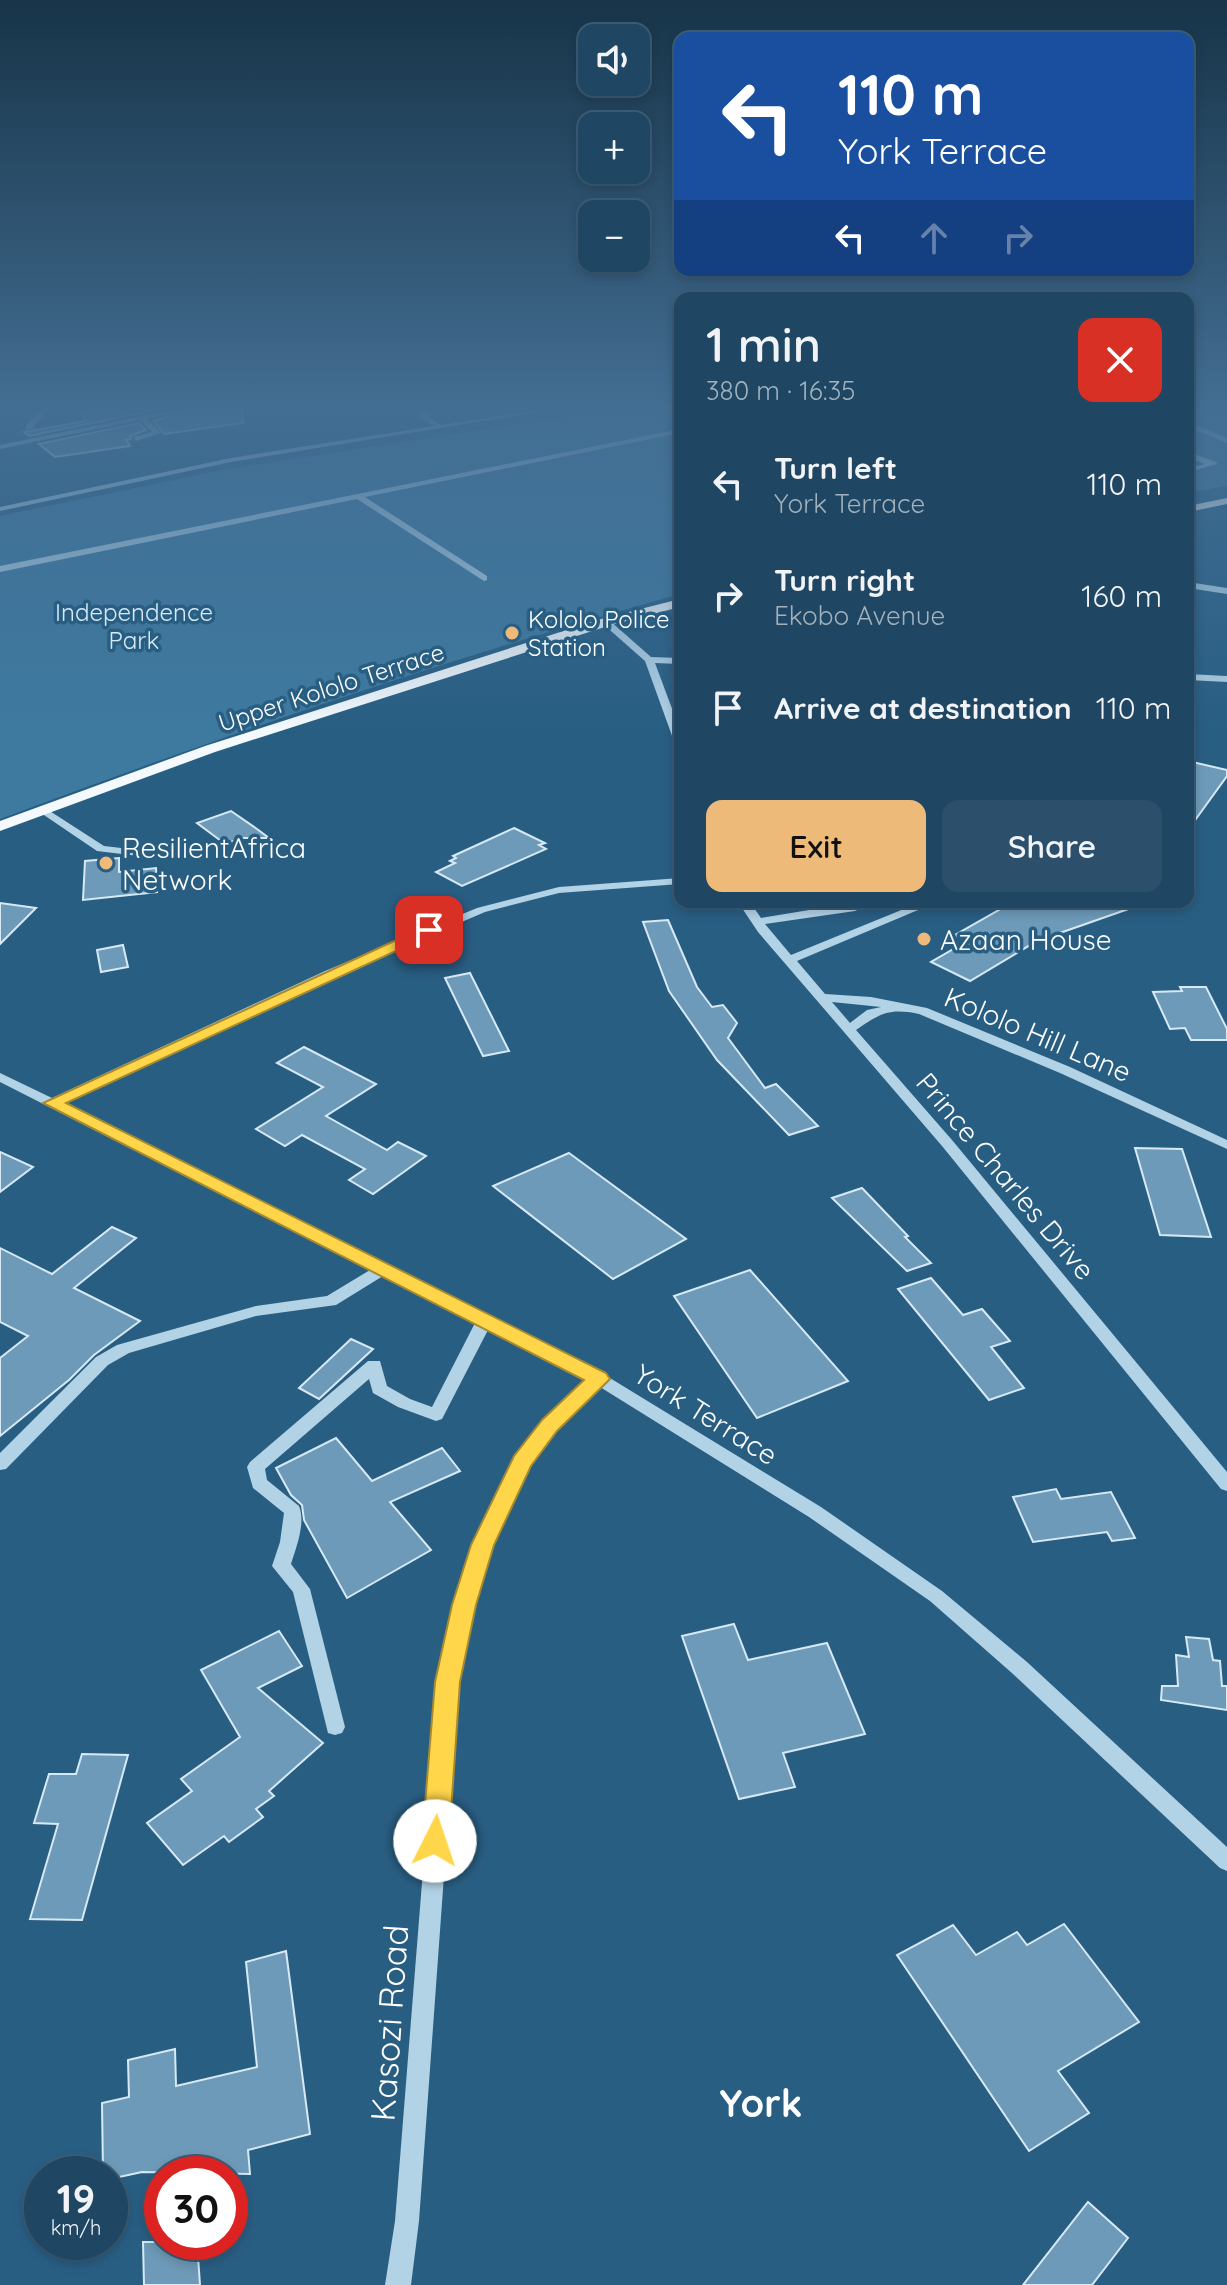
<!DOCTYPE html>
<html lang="en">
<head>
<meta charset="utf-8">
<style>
	:root { --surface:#1f4662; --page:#2c506b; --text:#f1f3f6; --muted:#a1b1be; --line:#3c5e77; --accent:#edba79 }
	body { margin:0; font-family:Quicksand,sans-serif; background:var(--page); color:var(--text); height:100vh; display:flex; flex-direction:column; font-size:30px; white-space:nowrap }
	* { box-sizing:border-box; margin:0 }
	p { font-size:26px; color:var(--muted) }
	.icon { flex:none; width:44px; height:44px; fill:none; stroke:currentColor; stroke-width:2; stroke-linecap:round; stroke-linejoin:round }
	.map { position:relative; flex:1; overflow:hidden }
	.drawer { position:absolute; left:674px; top:292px; width:520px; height:616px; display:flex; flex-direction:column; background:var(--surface); border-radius:16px; box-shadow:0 4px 12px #0003,0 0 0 2px var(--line) }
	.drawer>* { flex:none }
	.top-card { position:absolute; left:674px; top:32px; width:520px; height:244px; border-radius:16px; box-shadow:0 4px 12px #0003,0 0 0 2px var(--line); background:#1a4fa0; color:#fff; overflow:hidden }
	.controls { position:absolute; left:578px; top:24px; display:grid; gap:16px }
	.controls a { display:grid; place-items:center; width:72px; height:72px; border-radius:16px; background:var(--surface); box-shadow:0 4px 12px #0003,0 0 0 2px var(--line); font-size:40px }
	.speed { position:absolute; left:24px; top:2156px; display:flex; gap:16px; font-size:40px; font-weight:700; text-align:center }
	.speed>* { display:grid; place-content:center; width:104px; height:104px; border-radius:50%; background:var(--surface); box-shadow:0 4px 12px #0003,0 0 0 2px var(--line); line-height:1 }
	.speed small { font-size:20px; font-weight:400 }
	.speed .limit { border:12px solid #d22; background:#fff; color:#111 }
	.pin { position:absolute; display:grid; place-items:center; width:68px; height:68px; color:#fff; margin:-34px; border-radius:16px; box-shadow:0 4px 12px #0006 }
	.me { position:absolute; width:88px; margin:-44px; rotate:4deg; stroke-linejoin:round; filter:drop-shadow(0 0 6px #0008) }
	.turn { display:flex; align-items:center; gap:28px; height:168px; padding:0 32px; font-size:36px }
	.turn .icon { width:104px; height:104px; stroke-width:2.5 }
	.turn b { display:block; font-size:56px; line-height:68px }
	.lanes { display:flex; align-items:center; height:76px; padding:0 32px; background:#0003; justify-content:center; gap:40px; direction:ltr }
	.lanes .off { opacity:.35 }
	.round { display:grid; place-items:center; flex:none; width:84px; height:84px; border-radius:16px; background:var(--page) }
	.overview { display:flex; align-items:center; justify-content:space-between; height:136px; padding:0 32px }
	h1 { font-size:48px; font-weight:600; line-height:60px }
	.cta { display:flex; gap:16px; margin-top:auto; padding:16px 32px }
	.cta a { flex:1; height:92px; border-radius:16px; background:var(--accent); color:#111; font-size:32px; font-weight:600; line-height:92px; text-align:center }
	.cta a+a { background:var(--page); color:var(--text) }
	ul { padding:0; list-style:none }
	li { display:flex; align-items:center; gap:24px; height:112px; padding:0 32px }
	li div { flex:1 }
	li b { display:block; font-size:30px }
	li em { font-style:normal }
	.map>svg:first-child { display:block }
</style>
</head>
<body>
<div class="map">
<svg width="1227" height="2285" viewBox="0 0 1227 2285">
	<rect width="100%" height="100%" fill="#295e83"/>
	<g fill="#3e799f">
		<path d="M617,409H680V594C450,658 224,735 0,819V516L222,470Z"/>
		<path d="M1188,409H1227V486L1188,493Z"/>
	</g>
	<g fill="#6d9ab8" stroke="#d6e9f5" stroke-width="2">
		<path d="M79,409H161L29,436L24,432L86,421Z"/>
		<path d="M192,409H242L243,423L164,434L153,421Z"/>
		<path d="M139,423L146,430L130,436L131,439L126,440L130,446L55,457L39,444Z"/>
		<path d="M1188,761L1227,770V776L1188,830Z"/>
		<path d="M231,811L257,829L269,838H242L225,844L197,823Z"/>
		<path d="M514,828L545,843L539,845L546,849L462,886L436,872L455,863L450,861L456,858L453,856Z"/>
		<path d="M119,858V872L156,868L157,892L83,900L85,861Z"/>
		<path d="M1013,902H1137V906L1037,941L970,981L931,962L967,941L955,935Z"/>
		<path d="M0,903L36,908L0,944Z"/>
		<path d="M668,920L697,987L712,1007L723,1005L737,1023L728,1038L765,1088L776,1084L818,1126L789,1135L717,1060L669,991L643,922Z"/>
		<path d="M123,945L128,967L101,972L97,950Z"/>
		<path d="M470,973L509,1051L483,1056L445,978Z"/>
		<path d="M1180,987H1206L1227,1029V1040H1191L1185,1028L1170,1029L1153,992L1182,991Z"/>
		<path d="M304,1047L376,1084L326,1116L387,1150L398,1142L426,1156L373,1194L349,1180L365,1169L302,1135L285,1146L256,1129L323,1087L277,1063Z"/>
		<path d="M1135,1148L1182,1149L1211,1237L1160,1235Z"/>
		<path d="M0,1152L33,1167L0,1192Z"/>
		<path d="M569,1153L686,1239L613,1279L493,1186Z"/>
		<path d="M862,1188L908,1236L905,1237L931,1263L907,1271L832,1198Z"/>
		<path d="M112,1227L136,1238L74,1288L140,1321L94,1355L69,1380L0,1436V1358L28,1336L0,1322V1248L52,1274Z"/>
		<path d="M750,1270L848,1381L757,1418L674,1296Z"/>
		<path d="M931,1278L963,1315L982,1309L1010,1341L991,1347L1024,1388L989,1400L898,1289Z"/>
		<path d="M351,1339L373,1349L319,1399L299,1388Z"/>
		<path d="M336,1438L372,1481L442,1448L460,1471L390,1502L431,1550L347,1598L304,1520L302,1505L291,1495L276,1468Z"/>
		<path d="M1056,1489L1061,1499L1111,1492L1135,1538L1112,1541L1107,1532L1033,1542L1013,1497Z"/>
		<path d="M734,1624L748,1660L827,1643L865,1734L783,1753L795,1787L739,1799L682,1636Z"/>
		<path d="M279,1631L302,1666L258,1688L323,1743L269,1791L274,1796L256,1809L263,1817L229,1842L224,1836L183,1865L147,1823L192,1791L181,1779L240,1737L201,1670Z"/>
		<path d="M1186,1637L1209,1639L1213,1660L1220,1661L1222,1686H1227V1710L1161,1700L1162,1686H1178L1176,1655L1189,1657Z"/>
		<path d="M82,1754L128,1755L82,1920L30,1919L58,1824L34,1823L49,1774H76Z"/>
		<path d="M1064,1924L1139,2022L1058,2071L1089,2113L1029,2151L897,1955L953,1925L976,1955L1017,1932L1027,1945Z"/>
		<path d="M286,1951L310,2134L248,2150L250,2174L142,2172L110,2179V2174H103L102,2103L129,2097L128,2060L175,2049L176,2086L257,2067L246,1962Z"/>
		<path d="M1088,2202L1128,2238L1092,2285H1023Z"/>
		<path d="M143,2242H197L200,2285H144Z"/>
	</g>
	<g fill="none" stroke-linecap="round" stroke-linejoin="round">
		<g fill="#b2d2e6" fill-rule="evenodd">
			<path d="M42,409H49L32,429H26V425Z"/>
			<path d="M176,409H189L147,419L161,433L136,441L133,437L152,432L140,420L0,449V445Z"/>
			<path d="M418,409H426L431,413V415L428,416L441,425L542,409H558L231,462L0,511V507L231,458L434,426L419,416V414L422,413Z"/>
			<path d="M1191,423L1227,438V443L1188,427Z"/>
			<path d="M680,429V433L365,497L487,576V580L484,581L357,499L0,572V566Z"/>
			<path d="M1188,452L1216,462L1217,464L1188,472V468L1205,464L1188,457Z"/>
			<path d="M1188,582L1227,588V594L1188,588Z"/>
			<path d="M603,620H609L651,657L680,658V664L655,663L680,730V747L675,744L645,661L603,624Z"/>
			<path d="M1188,674L1227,676V682L1188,680Z"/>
			<path d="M42,806L104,846L164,853L170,856L164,859L97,851L38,811L37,809Z"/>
			<path d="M680,878V884L559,893L485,912L333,977L63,1103L605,1375L821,1507L942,1591L1027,1662L1227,1847V1871L1220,1868L1013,1674L930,1601L809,1517L600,1387C585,1401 568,1414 555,1430C494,1500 476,1594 458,1682L419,2221L411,2285H385L395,2221L438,1682C459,1590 479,1495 542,1422C555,1406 572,1394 587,1380L488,1330L442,1419L436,1421L398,1407L373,1393L369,1379L265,1469L267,1480L299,1506C306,1523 296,1548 291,1564L310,1589L345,1727L342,1733L335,1735L328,1733L293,1592L272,1566L280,1542L284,1513L253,1488L247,1467L250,1462L368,1361H380L387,1386L410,1399L432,1407L475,1323L383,1276L336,1305L256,1316L129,1353L108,1365L6,1469L0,1470V1453L96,1357L117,1345L256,1306L327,1296L370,1270L0,1082V1073L52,1098L325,971L477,908L559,887Z"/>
			<path d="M738,902H750L761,918L858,902H875L855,911L765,924L791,955L921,902H937L797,961L825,994L871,997L927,1008L1070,1067L1227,1140V1149L1060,1073L919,1014C889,1008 881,1013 856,1030L952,1140L1227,1472V1491L1221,1489L942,1146L758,932ZM832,1002L881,1007L867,1010L850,1023Z"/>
		</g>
		<g fill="#f3f9fd" fill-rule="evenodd">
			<path d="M1227,498V504L1188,512V506Z"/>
			<path d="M680,599V607L611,625L215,752L0,831V821L205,746L601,619Z"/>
		</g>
	</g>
	<linearGradient id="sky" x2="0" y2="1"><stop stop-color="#173448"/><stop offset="0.56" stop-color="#436e93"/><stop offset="1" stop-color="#436e93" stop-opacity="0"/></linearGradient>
	<rect width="1227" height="729" fill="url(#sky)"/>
	<path fill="#ffd54a" stroke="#a68a30" stroke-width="2" d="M429,925L437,930L435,933L66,1103L606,1373L610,1379L557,1431L531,1466L494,1545L476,1605L460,1682L449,1841L445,1849L435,1853L426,1849L422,1841L435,1682L452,1605L471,1545L514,1456L542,1420L584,1380L43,1103Z"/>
	<g fill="#edba79" stroke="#295e83" stroke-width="3">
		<circle cx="512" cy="633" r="8"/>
		<circle cx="106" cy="863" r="8"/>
		<circle cx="924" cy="939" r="8"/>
	</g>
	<g text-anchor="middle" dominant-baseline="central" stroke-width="7" stroke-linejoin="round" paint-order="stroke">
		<g font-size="24" fill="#d6e9f5" stroke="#295e83">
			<text x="134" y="612">Independence<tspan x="134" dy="28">Park</tspan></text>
		</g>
		<g font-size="24" fill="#fff" stroke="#295e83" text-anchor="start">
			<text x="528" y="619">Kololo Police<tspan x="528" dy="28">Station</tspan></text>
		</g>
		<g font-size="24" fill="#fff" stroke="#295e83">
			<text transform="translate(331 687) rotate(-18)">Upper Kololo Terrace</text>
		</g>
		<g font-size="28" fill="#fff" stroke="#295e83" text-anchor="start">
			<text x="122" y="847">ResilientAfrica<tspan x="122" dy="32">Network</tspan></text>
			<text x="940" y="939">Azaan House</text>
		</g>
		<g font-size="28" fill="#fff" stroke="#295e83">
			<text transform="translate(1038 1034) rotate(23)">Kololo Hill Lane</text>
			<text transform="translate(1006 1176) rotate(50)">Prince Charles Drive</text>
			<text transform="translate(706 1414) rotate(32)">York Terrace</text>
		</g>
		<g font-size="34" fill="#fff" stroke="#295e83">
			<text transform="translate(389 2023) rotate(-86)">Kasozi Road</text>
		</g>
		<g font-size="38" font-weight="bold" fill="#fff" stroke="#295e83">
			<text x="761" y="2103">York</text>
		</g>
	</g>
</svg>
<div class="controls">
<a><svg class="icon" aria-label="sound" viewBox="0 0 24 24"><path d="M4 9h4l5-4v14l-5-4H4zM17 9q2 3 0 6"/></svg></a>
<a>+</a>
<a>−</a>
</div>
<div class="speed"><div>19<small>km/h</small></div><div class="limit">30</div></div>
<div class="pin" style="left:429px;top:930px;background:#d93025"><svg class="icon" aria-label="arrive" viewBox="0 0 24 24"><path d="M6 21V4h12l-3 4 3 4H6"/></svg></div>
<svg class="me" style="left:435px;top:1841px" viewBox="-20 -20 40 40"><circle r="19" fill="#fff"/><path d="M0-13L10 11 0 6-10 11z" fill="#ffd54a"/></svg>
<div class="top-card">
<div class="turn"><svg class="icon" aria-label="left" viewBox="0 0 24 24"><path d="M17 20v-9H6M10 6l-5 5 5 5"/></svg><div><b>110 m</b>York Terrace</div></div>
<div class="lanes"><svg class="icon" aria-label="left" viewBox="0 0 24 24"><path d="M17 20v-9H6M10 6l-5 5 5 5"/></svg><svg class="icon off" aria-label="ahead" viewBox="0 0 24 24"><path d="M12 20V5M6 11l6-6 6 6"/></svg><svg class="icon off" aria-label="right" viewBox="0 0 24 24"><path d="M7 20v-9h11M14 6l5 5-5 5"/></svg></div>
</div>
<section class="drawer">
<div class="overview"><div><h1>1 min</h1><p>380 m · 16:35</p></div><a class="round" style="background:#d93025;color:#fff"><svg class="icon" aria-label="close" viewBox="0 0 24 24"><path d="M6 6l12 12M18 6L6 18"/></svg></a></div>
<ul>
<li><svg class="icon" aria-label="left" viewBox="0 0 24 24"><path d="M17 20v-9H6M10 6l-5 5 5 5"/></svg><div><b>Turn left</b><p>York Terrace</p></div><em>110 m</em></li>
<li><svg class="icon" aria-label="right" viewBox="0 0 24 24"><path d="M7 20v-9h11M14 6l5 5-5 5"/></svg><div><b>Turn right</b><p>Ekobo Avenue</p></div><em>160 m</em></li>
<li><svg class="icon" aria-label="arrive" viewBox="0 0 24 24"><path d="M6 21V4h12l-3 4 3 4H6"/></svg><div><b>Arrive at destination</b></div><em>110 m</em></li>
</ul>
<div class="cta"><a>Exit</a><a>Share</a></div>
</section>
</div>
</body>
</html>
